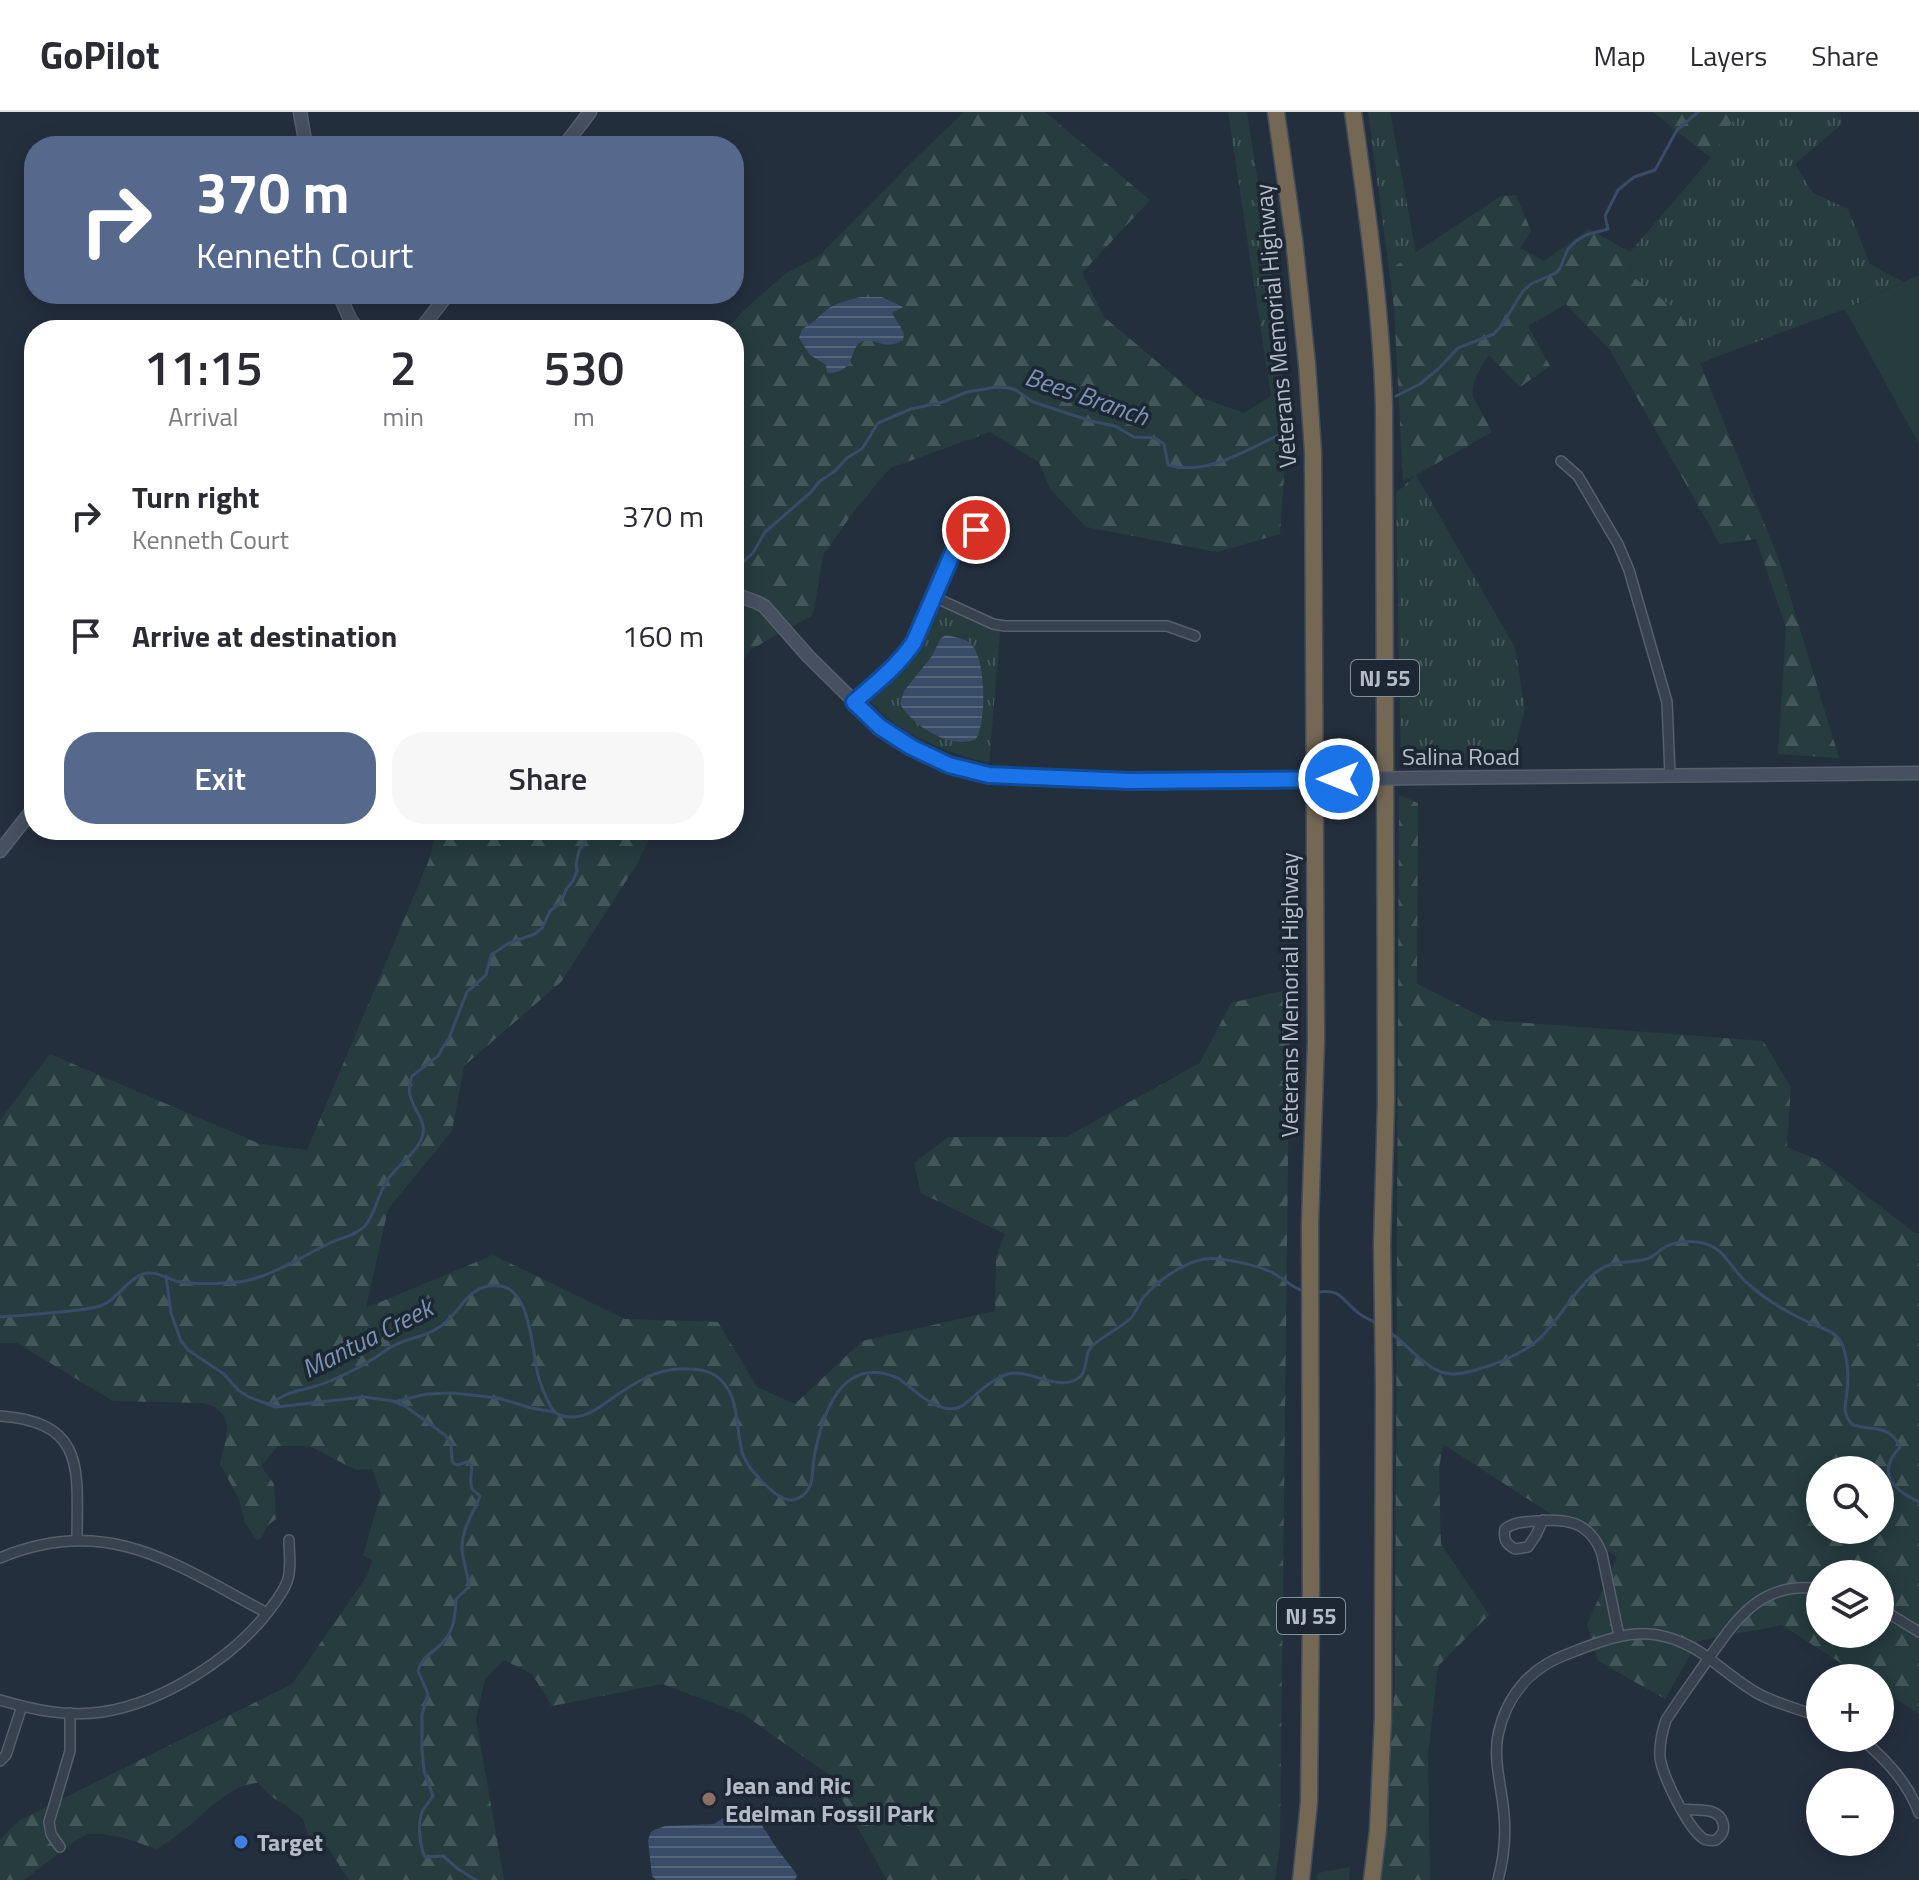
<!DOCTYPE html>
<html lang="en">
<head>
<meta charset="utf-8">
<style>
	:root { --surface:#fff; --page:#f7f7f7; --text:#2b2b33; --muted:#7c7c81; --line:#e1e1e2; --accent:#56698c }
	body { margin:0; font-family:"Titillium Web",sans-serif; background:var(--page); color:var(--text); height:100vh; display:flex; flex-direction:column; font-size:30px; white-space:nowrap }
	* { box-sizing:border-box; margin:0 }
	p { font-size:26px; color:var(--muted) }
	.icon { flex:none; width:44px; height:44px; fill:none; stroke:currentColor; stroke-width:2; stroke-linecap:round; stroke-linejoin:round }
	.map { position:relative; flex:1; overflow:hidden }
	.sheet { position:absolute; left:24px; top:208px; width:720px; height:520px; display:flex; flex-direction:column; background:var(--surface); border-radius:32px; box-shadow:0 4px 20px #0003 }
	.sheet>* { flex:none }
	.hud { position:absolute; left:24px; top:24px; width:720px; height:168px; border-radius:32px; box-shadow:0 4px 20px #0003; background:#56698c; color:#fff; overflow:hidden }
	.tools { position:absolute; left:1806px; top:1344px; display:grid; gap:16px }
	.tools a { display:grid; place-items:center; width:88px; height:88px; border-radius:50%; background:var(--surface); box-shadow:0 4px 20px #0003; font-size:40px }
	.pin { position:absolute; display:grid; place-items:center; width:68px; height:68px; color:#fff; margin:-34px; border:4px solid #fff; border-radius:50%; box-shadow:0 2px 8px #0007 }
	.me { position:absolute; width:88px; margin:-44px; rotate:270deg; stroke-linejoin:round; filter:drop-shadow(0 0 6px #0008) }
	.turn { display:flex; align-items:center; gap:28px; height:168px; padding:0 40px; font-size:36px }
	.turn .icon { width:104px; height:104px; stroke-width:2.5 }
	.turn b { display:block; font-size:56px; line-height:68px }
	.eta { display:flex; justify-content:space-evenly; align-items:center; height:136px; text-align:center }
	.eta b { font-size:48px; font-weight:600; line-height:56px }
	.action { display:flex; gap:16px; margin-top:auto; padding:16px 40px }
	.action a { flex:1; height:92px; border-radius:32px; background:var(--accent); color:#fff; font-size:32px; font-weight:600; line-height:92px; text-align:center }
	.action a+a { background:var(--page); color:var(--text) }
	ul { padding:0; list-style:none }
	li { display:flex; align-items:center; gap:24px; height:120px; padding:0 40px }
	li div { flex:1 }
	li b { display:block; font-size:30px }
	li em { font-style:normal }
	header { display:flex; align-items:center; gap:48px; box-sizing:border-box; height:112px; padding:0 40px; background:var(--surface); border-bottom:2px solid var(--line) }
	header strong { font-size:38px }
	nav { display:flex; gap:44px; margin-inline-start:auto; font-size:28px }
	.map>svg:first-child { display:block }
</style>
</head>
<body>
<header>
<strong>GoPilot</strong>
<nav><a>Map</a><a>Layers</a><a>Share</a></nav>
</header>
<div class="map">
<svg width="1919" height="1768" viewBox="0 0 1919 1768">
	<defs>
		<pattern id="grass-tufts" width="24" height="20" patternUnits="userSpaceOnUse" patternTransform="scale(2)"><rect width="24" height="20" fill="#263c3f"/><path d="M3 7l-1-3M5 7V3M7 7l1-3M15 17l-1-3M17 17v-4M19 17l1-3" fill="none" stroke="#435659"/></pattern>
		<pattern id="forest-firs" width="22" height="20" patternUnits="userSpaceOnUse" patternTransform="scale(2)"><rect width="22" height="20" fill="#263c3f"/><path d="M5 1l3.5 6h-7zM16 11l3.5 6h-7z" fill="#435659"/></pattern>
		<pattern id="water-rules" width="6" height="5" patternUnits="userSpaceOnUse" patternTransform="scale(2)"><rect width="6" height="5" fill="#394c67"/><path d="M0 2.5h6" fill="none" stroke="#53647b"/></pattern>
	</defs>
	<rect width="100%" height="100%" fill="#242f3e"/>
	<g fill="url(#grass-tufts)">
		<path d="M1228,0H1247L1271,155L1284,284H1271Z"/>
		<path d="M1368,0H1390L1416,141L1389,158Z"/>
		<path d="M1738,0H1840L1842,12L1795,52L1813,81L1848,97L1870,152L1903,170L1845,197L1700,251L1680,201L1632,164L1630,140L1711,46Z"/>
		<path d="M1416,363L1515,536L1525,598L1510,651L1401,646L1396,381Z"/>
		<path d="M944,496L1000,520L989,651C946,640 900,624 870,589L873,581L914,543L934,502L937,498Z"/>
		<path d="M1350,1755L1349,1768H1317L1318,1761Z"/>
	</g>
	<g fill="url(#forest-firs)" fill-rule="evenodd">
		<path d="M964,0H1045L1150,88L1082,161L1104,205L1199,285L1244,301L1271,284H1284L1287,321L1280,422L1217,440L1086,415L1050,377L1039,350L990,320L890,356L855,398L823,443L813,503L750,538L734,565V218H726L743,199L785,162L819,144L918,44Z"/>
		<path d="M1653,0H1738L1711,46Z"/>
		<path d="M1516,83L1531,119L1520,136L1544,149L1589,117L1630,140L1632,164L1680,201L1779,448L1839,646L1778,642L1786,516L1756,427L1720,432L1610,238L1566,192L1528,214L1550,254L1520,275L1489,243C1480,256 1471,269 1473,285L1492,320L1416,363L1403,369L1394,195L1389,158L1501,84Z"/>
		<path d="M1399,683L1418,691L1417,872L1488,908L1763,929L1791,975L1787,1035L1821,1049L1915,1121H1919V1602L1880,1577V1566H1864L1782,1513L1698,1529L1665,1587L1598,1549L1587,1513L1617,1445L1443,1332L1439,1356L1441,1432L1489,1503L1438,1554L1428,1642L1430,1768H1379L1395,1573ZM1820,1358H1880V1418H1820ZM1820,1462H1880V1522H1820Z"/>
		<path d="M437,718H653L637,752L561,870L464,954L452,1019L388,1097L366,1196L493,1143L625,1207L718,1210L757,1275L795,1292L862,1229L995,1199L996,1144L1005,1122L921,1081L914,1051L948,1025H1066L1200,951L1231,891L1290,877L1280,1730L1275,1768H1190L1184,1766L1178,1768H887L828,1662L743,1602L662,1572L552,1594L532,1562L504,1548L485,1567L476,1607L504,1768H349L325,1731L309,1726L303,1707L287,1694L272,1685L258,1671C230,1672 205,1702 184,1718C175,1725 166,1731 157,1737L121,1725L101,1722H87L75,1729L24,1768H0V1727L20,1708L292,1572L367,1464L372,1448L363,1443L381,1381L372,1357L356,1358L309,1334H278L261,1354L274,1372L276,1407L267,1414L262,1425L257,1428L245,1411L239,1387L220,1352C225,1327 239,1300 203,1291L113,1289L17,1231H0V1008L50,942L260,1032L307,1038L429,748Z"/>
	</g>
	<path fill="#263c3f" d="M1919,163V332L1845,197Z"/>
	<g fill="url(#water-rules)">
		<path d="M861,185H882L903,195L892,201C896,209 901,214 904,222L903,228C883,240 876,225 864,229C847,233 859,261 827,261L826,253L809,242L799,226L802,217C815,210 818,204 829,196C839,190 849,188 861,185Z"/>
		<path d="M946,523C955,525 964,526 971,532C986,546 987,610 976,627C952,639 912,613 900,592L904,579L932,544L941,526Z"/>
		<path d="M743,1698C761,1705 767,1723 778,1738C784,1746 790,1753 795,1760L797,1764L795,1768H656L652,1764L648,1728L651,1720L654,1718L665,1714L714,1712L729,1702Z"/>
	</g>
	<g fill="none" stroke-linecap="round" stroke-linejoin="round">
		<g stroke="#394c67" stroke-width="3">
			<path d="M1396,284L1420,272L1438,257L1458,236L1494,222L1502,213L1523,179L1531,172L1556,161L1560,156L1568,137L1576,129L1586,123L1608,117L1605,104L1618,78L1634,65L1655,58L1677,18L1698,0"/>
			<path d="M734,462L742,451L753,441L765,420L810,381L820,369L835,359L848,345L862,337L878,311L911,297L943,290L967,280L996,275L1009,276L1016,278L1033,290L1091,309L1115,314L1134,325L1155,326L1164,332L1168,353C1206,365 1248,337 1281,322"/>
			<path d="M166,1164L171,1201L181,1229L188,1238L224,1262L239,1279L249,1285L276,1295L364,1285L393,1289L405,1294L445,1323L451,1332L452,1349L454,1352L458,1353L467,1350L471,1353C473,1360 468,1372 473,1378C475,1380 478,1382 480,1384C474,1401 462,1415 462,1435C462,1448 468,1461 469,1475L456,1487C455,1503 455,1517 443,1530C434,1541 422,1543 418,1559L428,1582L422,1603V1637L424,1659L433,1684C429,1690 423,1696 421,1703C418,1714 420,1735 425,1745L443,1744L458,1757L476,1768"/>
			<path d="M1318,1180C1340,1177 1341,1186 1356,1199C1362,1205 1371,1208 1379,1212"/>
			<path d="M0,1205C27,1203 53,1201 79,1198C87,1197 95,1196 103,1193C118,1186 131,1163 147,1161C159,1160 166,1166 176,1169C191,1172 209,1172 225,1171C264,1171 298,1146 332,1130C344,1125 356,1123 365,1114C375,1102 378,1083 386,1070C395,1055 420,1039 423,1022C427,1003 401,990 412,964L438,944L442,937L449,926L467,880L486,863L491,843L509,831L535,822L542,816L550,799L560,791L567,776L573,769L577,759L576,752L579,739L593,718"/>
			<path d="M1388,1219C1406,1231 1421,1252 1441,1260C1454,1264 1463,1261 1476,1258C1500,1251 1528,1240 1545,1221C1562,1202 1575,1178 1595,1161C1611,1147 1629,1152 1647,1147C1654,1145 1656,1141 1662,1137C1673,1129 1690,1128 1703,1131C1725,1136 1731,1157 1747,1171C1763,1185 1783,1198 1802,1207C1813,1213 1826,1216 1835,1223C1848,1232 1849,1265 1847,1280C1845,1294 1842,1302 1853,1313C1874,1319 1889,1312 1900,1335C1876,1361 1892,1377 1919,1390"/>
			<path d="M397,1289L427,1282L453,1281L498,1286L531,1296L554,1300"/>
			<path d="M268,1292C275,1289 282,1284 290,1281C303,1277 317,1275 330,1269C345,1263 360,1255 373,1247C380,1243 386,1237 393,1234C408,1226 425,1225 438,1216C462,1202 466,1170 500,1174C531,1177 532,1240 538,1263C540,1271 543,1278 546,1285C549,1291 551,1297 556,1301C560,1304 567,1305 573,1305C587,1305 600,1295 611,1287C634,1271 658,1255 688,1257C700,1257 712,1259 721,1268C741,1288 735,1319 743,1343C748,1356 759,1367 769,1376C774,1381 782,1387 790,1388C798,1388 805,1383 809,1376C814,1367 812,1357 814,1346C822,1302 841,1242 898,1266C915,1278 944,1310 966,1291C979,1280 988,1270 1005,1263C1028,1253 1059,1284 1081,1264C1088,1256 1084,1243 1091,1235C1098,1227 1120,1216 1130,1207C1136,1201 1138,1193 1143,1186C1158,1168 1181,1152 1204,1147C1219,1144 1261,1154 1275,1162C1285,1168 1294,1177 1306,1180"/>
		</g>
		<defs>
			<g id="street">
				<path d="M1561,349L1578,364L1618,432L1629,458L1667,590L1670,662"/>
				<path d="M934,485L993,512L1005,514H1167L1195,524"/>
				<path d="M854,590C876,571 898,554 914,530L954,438L976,418"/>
				<path d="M0,1304C87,1310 77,1359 77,1428"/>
				<path d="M1543,1408L1536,1423L1528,1435L1515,1437C1506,1432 1503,1427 1505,1417C1514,1410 1525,1410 1535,1409C1566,1406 1590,1409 1602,1442L1619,1524"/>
				<path d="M0,1446C107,1401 175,1452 267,1501"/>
				<path d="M1880,1496L1919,1520"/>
				<path d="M0,1588C34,1598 66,1605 102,1600C163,1591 235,1545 271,1496C277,1488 283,1480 287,1470C292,1457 289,1442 289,1428"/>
				<path d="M1860,1626C1885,1646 1908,1670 1919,1701"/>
				<path d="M0,1649L6,1643L22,1594"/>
				<path d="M1682,1697C1696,1699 1718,1694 1723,1711C1725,1719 1722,1723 1716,1728C1712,1729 1709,1729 1704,1727C1688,1717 1662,1663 1660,1645C1659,1631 1662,1620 1666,1608C1679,1588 1693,1569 1706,1550C1736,1508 1760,1468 1820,1477"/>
				<path d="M60,1735L51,1722L49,1710L70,1639V1601"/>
				<path d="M1498,1768C1504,1746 1506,1725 1504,1702C1502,1676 1493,1649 1498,1623C1506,1585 1529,1557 1565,1543C1617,1523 1651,1508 1703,1542C1721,1555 1738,1570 1757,1581C1776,1592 1800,1597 1820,1605"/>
			</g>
			<g id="secondary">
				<path d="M300,0L306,34"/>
				<path d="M564,34L590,0"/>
				<path d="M339,182L350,207L358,218"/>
				<path d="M420,218L448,182"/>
				<path d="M734,482L756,490L764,494L808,544L880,615L911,635L949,653L989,663L1012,665L1131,669L1285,668"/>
				<path d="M1420,666L1919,661"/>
				<path d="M0,739L34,696"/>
			</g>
			<g id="highway">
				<path d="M1276,0L1294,127L1307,252L1313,340L1316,929L1310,1111L1311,1500L1309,1690L1301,1768"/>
				<path d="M1353,0C1367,97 1381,196 1384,295L1386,990L1382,1133L1384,1274L1383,1509V1605L1378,1718L1372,1768"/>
			</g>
		</defs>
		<use href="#street" stroke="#565f6c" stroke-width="12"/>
		<use href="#secondary" stroke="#565f6c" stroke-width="15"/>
		<use href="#highway" stroke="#434c59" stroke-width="19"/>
		<use href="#street" stroke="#38414e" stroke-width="9"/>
		<use href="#secondary" stroke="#465061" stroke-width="12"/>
		<use href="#highway" stroke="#746855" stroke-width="16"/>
		<defs>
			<path id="secondary-bridge" d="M1285,668L1420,666"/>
		</defs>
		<use href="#secondary-bridge" stroke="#565f6c" stroke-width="15" stroke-linecap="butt"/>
		<use href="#secondary-bridge" stroke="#465061" stroke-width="12"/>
	</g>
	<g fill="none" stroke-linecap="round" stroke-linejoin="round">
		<defs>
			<path id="route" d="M976,418L954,438L914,530C898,554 876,571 854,590L880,615L911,635L949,653L989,663L1131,669L1339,667"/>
		</defs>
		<use href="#route" stroke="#114b97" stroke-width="20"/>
		<use href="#route" stroke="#1a73e8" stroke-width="14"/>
	</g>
	<circle fill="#8d6e63" stroke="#1d2633" stroke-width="3" cx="709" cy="1687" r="8"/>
	<circle fill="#3f7fe0" stroke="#1d2633" stroke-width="3" cx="241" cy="1730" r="8"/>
	<g text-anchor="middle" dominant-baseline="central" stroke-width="7" stroke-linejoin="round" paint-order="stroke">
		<g fill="#1d2633" stroke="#878f9c" stroke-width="2">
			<rect x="1351" y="548" width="68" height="36" rx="6"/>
			<rect x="1277" y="1486" width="68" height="36" rx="6"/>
		</g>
		<g font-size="22" font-weight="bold" fill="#b4bcc9">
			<text x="1385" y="566">NJ 55</text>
			<text x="1311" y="1504">NJ 55</text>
		</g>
		<g font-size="24" fill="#b4bcc9" stroke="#1d2633">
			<text transform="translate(1275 214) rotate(-95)">Veterans Memorial Highway</text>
			<text x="1461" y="644">Salina Road</text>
			<text transform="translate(1289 883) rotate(-90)">Veterans Memorial Highway</text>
		</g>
		<g font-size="24" font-weight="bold" fill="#b4bcc9" stroke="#1d2633" text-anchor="start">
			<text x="725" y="1673">Jean and Ric<tspan x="725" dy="28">Edelman Fossil Park</tspan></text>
			<text x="257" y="1730">Target</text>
		</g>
		<g font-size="26" font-style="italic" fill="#7c92b1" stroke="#1d2633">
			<text transform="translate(1087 284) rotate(19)">Bees Branch</text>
			<text transform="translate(367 1226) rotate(-27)">Mantua Creek</text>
		</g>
	</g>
</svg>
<div class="tools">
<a><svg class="icon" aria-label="search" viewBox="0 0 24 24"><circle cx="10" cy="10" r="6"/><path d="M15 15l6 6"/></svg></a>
<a><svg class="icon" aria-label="layers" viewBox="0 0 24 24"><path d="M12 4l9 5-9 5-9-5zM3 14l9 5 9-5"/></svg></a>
<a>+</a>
<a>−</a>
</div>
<div class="pin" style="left:976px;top:418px;background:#d93025"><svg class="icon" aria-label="arrive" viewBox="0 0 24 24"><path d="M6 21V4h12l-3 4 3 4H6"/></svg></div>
<svg class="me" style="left:1339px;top:667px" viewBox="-20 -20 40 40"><circle r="17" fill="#1a73e8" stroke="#fff" stroke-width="3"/><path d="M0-11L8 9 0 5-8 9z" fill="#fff"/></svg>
<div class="hud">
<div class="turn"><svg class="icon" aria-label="right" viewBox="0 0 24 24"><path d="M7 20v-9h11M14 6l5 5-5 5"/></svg><div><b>370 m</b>Kenneth Court</div></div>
</div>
<section class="sheet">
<div class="eta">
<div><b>11:15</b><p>Arrival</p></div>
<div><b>2</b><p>min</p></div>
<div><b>530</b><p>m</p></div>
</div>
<ul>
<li><svg class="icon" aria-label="right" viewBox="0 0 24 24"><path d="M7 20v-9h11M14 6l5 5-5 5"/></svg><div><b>Turn right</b><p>Kenneth Court</p></div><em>370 m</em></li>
<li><svg class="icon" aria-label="arrive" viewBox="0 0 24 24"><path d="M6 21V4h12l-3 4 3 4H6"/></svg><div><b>Arrive at destination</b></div><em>160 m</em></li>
</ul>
<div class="action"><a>Exit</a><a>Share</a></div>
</section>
</div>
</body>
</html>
